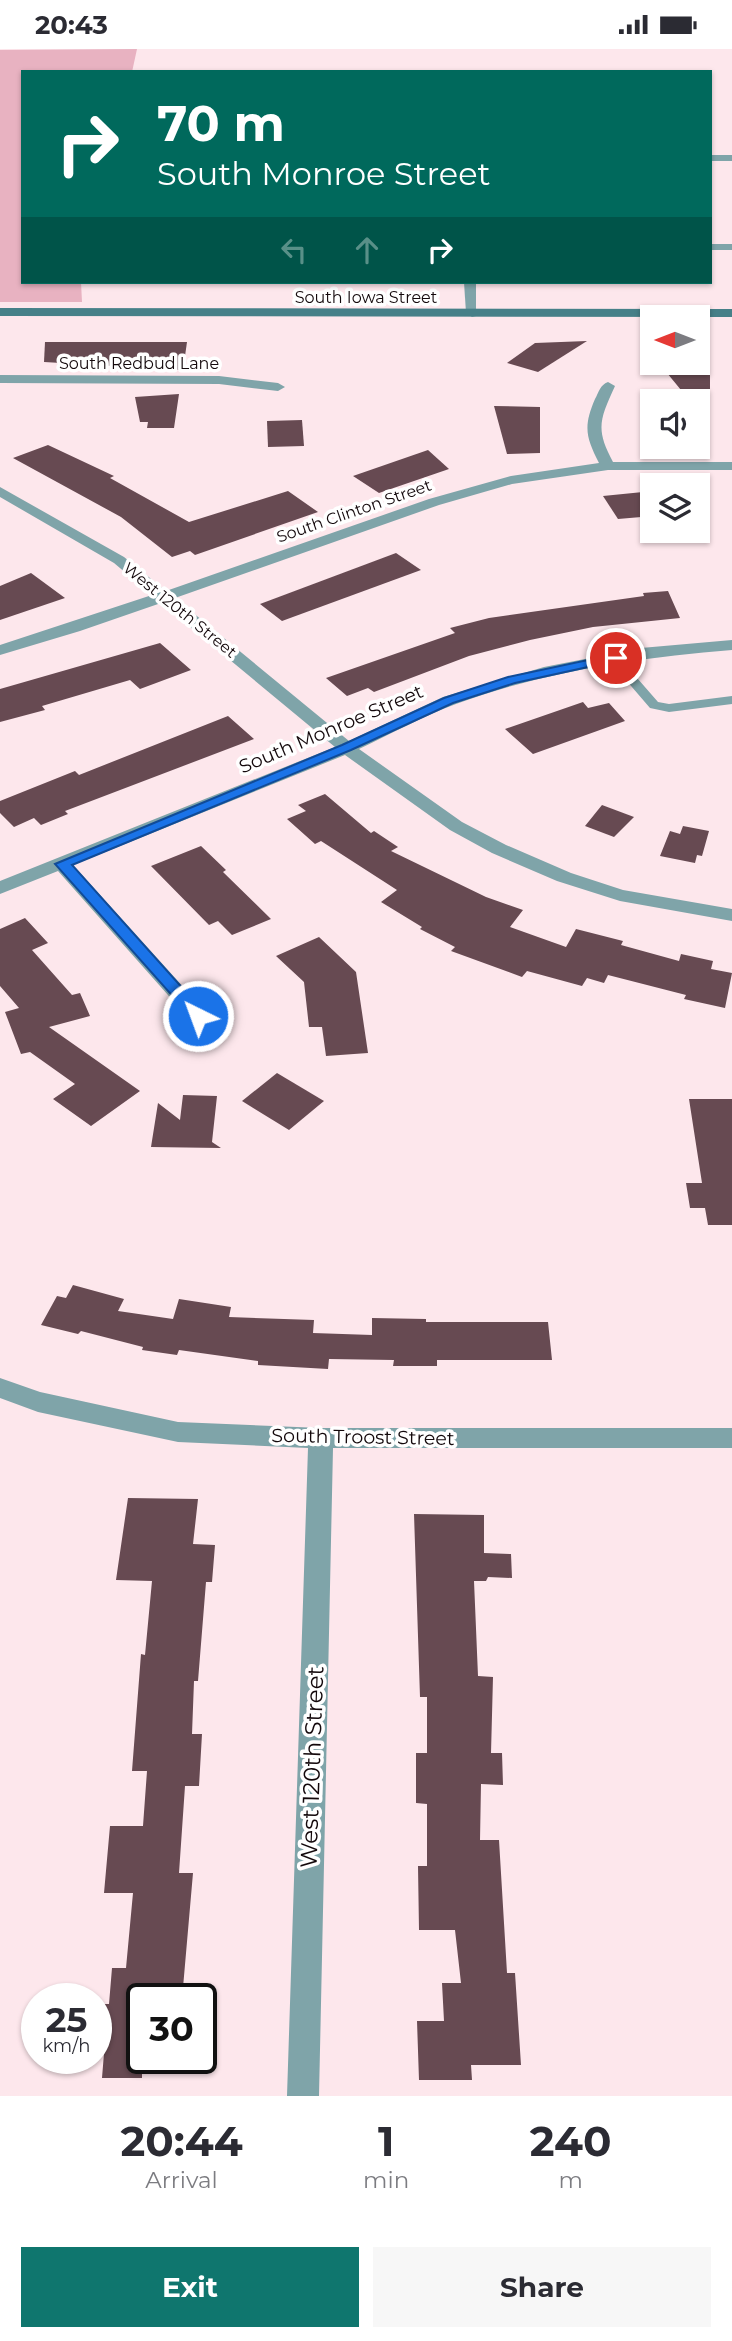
<!DOCTYPE html>
<html lang="en">
<head>
<meta charset="utf-8">
<style>
	:root { --surface:#fff; --page:#f7f7f7; --text:#2b2b33; --muted:#7c7c81; --accent:#0f766e }
	body { margin:0; font-family:Montserrat,sans-serif; background:var(--page); color:var(--text); height:100vh; display:flex; flex-direction:column; font-size:26px; white-space:nowrap }
	* { box-sizing:border-box; margin:0 }
	p { font-size:23px; color:var(--muted) }
	.icon { flex:none; width:38px; height:38px; fill:none; stroke:currentColor; stroke-width:2; stroke-linecap:round; stroke-linejoin:round }
	.map { position:relative; height:2047px; overflow:hidden }
	.drawer { display:flex; flex-direction:column; background:var(--surface); flex:1 }
	.drawer>* { flex:none }
	.hud { position:absolute; left:21px; top:21px; width:691px; height:214px; border-radius:0px; box-shadow:0 2px 5px #0004; background:#00695c; color:#fff; overflow:hidden }
	.needle { width:46px; rotate:270deg }
	.buttons { position:absolute; left:640px; top:256px; display:grid; gap:14px }
	.buttons a { display:grid; place-items:center; width:70px; height:70px; border-radius:0px; background:var(--surface); box-shadow:0 2px 5px #0004; font-size:35px }
	.speed { position:absolute; left:21px; top:1934px; display:flex; gap:14px; font-size:35px; font-weight:700; text-align:center }
	.speed>* { display:grid; place-content:center; width:91px; height:91px; border-radius:50%; background:var(--surface); box-shadow:0 2px 5px #0004; line-height:1 }
	.speed small { font-size:18px; font-weight:400 }
	.speed .limit { border:4px solid #111; border-radius:10px; background:#fff; color:#111 }
	.pin { position:absolute; display:grid; place-items:center; width:60px; height:60px; color:#fff; margin:-30px; border:4px solid #fff; border-radius:50%; box-shadow:0 2px 7px #0007 }
	.me { position:absolute; width:77px; margin:-38px; rotate:318deg; stroke-linejoin:round; filter:drop-shadow(0 0 5px #0008) }
	.turn { display:flex; align-items:center; gap:24px; height:147px; padding:0 21px; font-size:32px }
	.turn .icon { width:91px; height:91px; stroke-width:2.5 }
	.turn b { display:block; font-size:49px; line-height:60px }
	.lanes { display:flex; align-items:center; height:66px; padding:0 21px; background:#0003; justify-content:center; gap:35px; direction:ltr }
	.lanes .off { opacity:.35 }
	.eta { display:flex; justify-content:space-evenly; align-items:center; height:119px; text-align:center }
	.eta b { font-size:42px; font-weight:700; line-height:49px }
	.button { display:flex; gap:14px; margin-top:auto; padding:14px 21px }
	.button a { flex:1; height:80px; border-radius:0px; background:var(--accent); color:#fff; font-size:28px; font-weight:700; line-height:80px; text-align:center }
	.button a+a { background:var(--page); color:var(--text) }
	.status { display:flex; justify-content:space-between; align-items:center; height:49px; padding:0 35px; background:var(--surface); direction:ltr }
	.status svg { height:19px; fill:currentColor }
	.map>svg:first-child { display:block }
</style>
</head>
<body>
<div class="status"><b>20:43</b><svg viewBox="0 0 49 12"><path d="M0 12V9h3v3zM5 12V6h3v6zM10 12V3h3v9zM15 12V0h3v12zM26 1h20v11H26zM47 4h2v5h-2z"/></svg></div>
<div class="map">
<svg width="732" height="2047" viewBox="0 0 732 2047">
	<rect width="100%" height="100%" fill="#fde7ec"/>
	<path fill="#e8b2c1" d="M137,0L132,23H23V233H81L82,253H0V1Z"/>
	<g fill="#674a52">
		<path d="M587,292L538,323L507,314L535,294Z"/>
		<path d="M45,293H187L183,321L44,313Z"/>
		<path d="M658,313H699L710,326V376L698,362V352H690Z"/>
		<path d="M179,345L174,379H147L148,373H140L135,348Z"/>
		<path d="M494,357L540,358V404L507,405Z"/>
		<path d="M302,371L304,397L268,398L267,372Z"/>
		<path d="M48,396L114,427L110,429L189,473L288,442L318,463L195,506L190,502L172,508L121,468L13,409Z"/>
		<path d="M428,401L449,420L379,444L353,427Z"/>
		<path d="M653,442V467L618,470L603,447Z"/>
		<path d="M396,504L421,521L282,572L260,555Z"/>
		<path d="M31,524L65,549L0,571V537Z"/>
		<path d="M668,542L680,569L593,578L530,591L469,607L374,643L368,639L347,647L326,629L455,584L450,579L489,569L644,547L643,544Z"/>
		<path d="M160,594L191,621L140,640L130,631L42,657L45,661L0,673V640Z"/>
		<path d="M583,653L588,659L609,654L625,672L533,705L505,680Z"/>
		<path d="M228,667L254,690L65,762L68,765L41,776L34,769L14,778L0,764V752L75,722L79,726Z"/>
		<path d="M325,745L371,784L374,782L398,798L391,802L486,848L523,861L510,878L566,898L576,880L623,892L621,896L679,912L681,905L713,912L711,920L732,924L725,959L684,950L686,946L608,926L604,934L587,929L582,937L527,922L522,928L451,902L455,898L420,880L422,878L381,853L397,841L321,792L315,795L287,770L306,762L298,756Z"/>
		<path d="M602,756L634,768L614,788L585,777Z"/>
		<path d="M683,777L709,782L702,807L697,806L695,814L660,807L670,782L680,785Z"/>
		<path d="M201,797L226,821L223,823L271,870L232,886L218,872L209,876L151,817Z"/>
		<path d="M25,869L48,894L32,901L72,946L80,944L90,967L49,978L140,1042L91,1077L53,1050L75,1035L30,1003L21,1005L5,963L19,959L0,937V880Z"/>
		<path d="M319,888L356,923L368,1004L326,1007L322,978H309L304,933L276,907Z"/>
		<path d="M277,1024L324,1052L289,1081L242,1052Z"/>
		<path d="M183,1046L217,1047L212,1093L221,1099L151,1098L158,1054L180,1071Z"/>
		<path d="M689,1050H732V1176H708L705,1159H690L686,1134H702Z"/>
		<path d="M73,1236L124,1250L118,1262L173,1270L179,1250L231,1258L229,1268L314,1271L313,1284L372,1286V1269L426,1270V1273H548L552,1311H437V1317H393L394,1311L329,1310L328,1320L258,1316V1312L179,1301L177,1306L142,1301L143,1298L81,1282L78,1285L41,1276L57,1247L66,1249Z"/>
		<path d="M128,1449L198,1450L193,1495L215,1496L212,1533H206L198,1632H194L192,1685H202L199,1737H185L179,1824H193L182,1950H142V2029H102L106,1980H96V1955H109L112,1919H126L133,1844H104L110,1777H143L147,1722H132L141,1605L145,1606L152,1532L116,1531Z"/>
		<path d="M414,1465L484,1466V1504L511,1505L512,1529L488,1528L486,1532H474L478,1627L493,1628L491,1704H502L503,1736L481,1735L480,1791H499L507,1924H515L521,2016H471L472,2031H419L417,1972H444L442,1934H461L455,1881H419L418,1817H427V1755L416,1754V1704H427V1648H420Z"/>
	</g>
	<g fill="none" stroke-linecap="round" stroke-linejoin="round">
		<path fill="#7fa4a9" fill-rule="evenodd" d="M613,605L617,606L658,653L669,655L732,647V655L669,663L650,659L607,609Z"/>
		<g fill="#7fa4a9" fill-rule="evenodd">
			<rect x="710" y="106" width="22" height="6"/>
			<rect x="710" y="195" width="22" height="6"/>
			<path d="M464,233H476V267L472,268L466,264Z"/>
			<path d="M0,326L219,327L278,334L285,338L278,342L219,335L0,334Z"/>
			<path d="M608,333L615,337C600,370 595,380 613,413H732V421H608L512,435L439,456L175,549L349,692L443,648L544,618L641,599L732,591V601C637,609 546,622 456,655C423,667 391,685 359,700L462,773L506,796L571,824L623,841L732,860V872L620,852L557,832L492,804L450,781L345,706L73,816L205,962L208,967L205,972H191L58,822L0,845V832L335,698L161,554L80,582L0,606V596L152,546L114,514L0,448V438L124,508L166,542L429,450L511,427L599,414C586,388 583,378 595,350C599,343 600,336 608,333Z"/>
			<path d="M0,1329L40,1343L178,1373L321,1379H732V1399H333L319,2047H287L308,1399L178,1393L38,1363L0,1349Z"/>
		</g>
		<path fill="#468088" fill-rule="evenodd" d="M0,259L732,260V268L0,267Z"/>
	</g>
	<path fill="#1a73e8" stroke="#114b97" stroke-width="2" d="M616,605L622,609L620,611L515,634L453,654L351,701L72,816L204,963L206,967L204,970H193L55,815L342,696L444,649L508,628Z"/>
	<g text-anchor="middle" dominant-baseline="central" stroke-width="7" stroke-linejoin="round" paint-order="stroke">
		<g font-size="16" fill="#13080b" stroke="#fff">
			<text x="366" y="248">South Iowa Street</text>
			<text x="139" y="314">South Redbud Lane</text>
			<text transform="translate(354 462) rotate(-19)">South Clinton Street</text>
			<text transform="translate(180 561) rotate(39)">West 120th Street</text>
		</g>
		<g font-size="19" fill="#13080b" stroke="#fff">
			<text transform="translate(331 680) rotate(-23)">South Monroe Street</text>
			<text transform="translate(363 1388) rotate(1)">South Troost Street</text>
		</g>
		<g font-size="23" fill="#13080b" stroke="#fff">
			<text transform="translate(312 1718) rotate(-88)">West 120th Street</text>
		</g>
	</g>
</svg>
<div class="buttons">
<a><svg class="needle" viewBox="-14 -14 28 28"><path d="M0-13l5 13h-10z" fill="#e53935"/><path d="M0 13l5-13h-10z" fill="#7c7c81"/></svg></a>
<a><svg class="icon" aria-label="sound" viewBox="0 0 24 24"><path d="M4 9h4l5-4v14l-5-4H4zM17 9q2 3 0 6"/></svg></a>
<a><svg class="icon" aria-label="layers" viewBox="0 0 24 24"><path d="M12 4l9 5-9 5-9-5zM3 14l9 5 9-5"/></svg></a>
</div>
<div class="speed"><div>25<small>km/h</small></div><div class="limit">30</div></div>
<div class="pin" style="left:616px;top:609px;background:#d93025"><svg class="icon" aria-label="arrive" viewBox="0 0 24 24"><path d="M6 21V4h12l-3 4 3 4H6"/></svg></div>
<svg class="me" style="left:198px;top:967px" viewBox="-20 -20 40 40"><circle r="17" fill="#1a73e8" stroke="#fff" stroke-width="3"/><path d="M0-11L8 9 0 5-8 9z" fill="#fff"/></svg>
<div class="hud">
<div class="turn"><svg class="icon" aria-label="right" viewBox="0 0 24 24"><path d="M7 20v-9h11M14 6l5 5-5 5"/></svg><div><b>70 m</b>South Monroe Street</div></div>
<div class="lanes"><svg class="icon off" aria-label="left" viewBox="0 0 24 24"><path d="M17 20v-9H6M10 6l-5 5 5 5"/></svg><svg class="icon off" aria-label="ahead" viewBox="0 0 24 24"><path d="M12 20V5M6 11l6-6 6 6"/></svg><svg class="icon" aria-label="right" viewBox="0 0 24 24"><path d="M7 20v-9h11M14 6l5 5-5 5"/></svg></div>
</div>
</div>
<section class="drawer">
<div class="eta">
<div><b>20:44</b><p>Arrival</p></div>
<div><b>1</b><p>min</p></div>
<div><b>240</b><p>m</p></div>
</div>
<div class="button"><a>Exit</a><a>Share</a></div>
</section>
</body>
</html>
